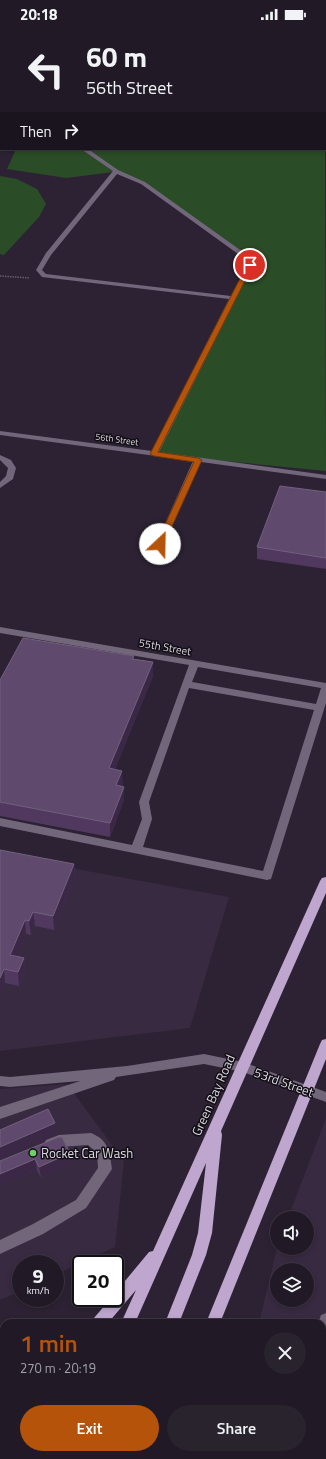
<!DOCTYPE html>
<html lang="en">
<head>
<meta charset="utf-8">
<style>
	:root { --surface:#211a26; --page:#29232e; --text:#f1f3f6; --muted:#a2a1a7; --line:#3e3843; --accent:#b45309 }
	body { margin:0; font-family:"Titillium Web",sans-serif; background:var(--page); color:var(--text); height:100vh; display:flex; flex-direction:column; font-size:15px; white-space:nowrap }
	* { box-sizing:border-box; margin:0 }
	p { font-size:13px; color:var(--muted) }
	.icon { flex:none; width:22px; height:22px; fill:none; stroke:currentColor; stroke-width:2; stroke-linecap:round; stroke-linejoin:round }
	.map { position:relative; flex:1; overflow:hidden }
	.side { position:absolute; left:0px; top:1291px; width:326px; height:140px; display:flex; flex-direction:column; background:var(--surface); border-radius:12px 12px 0 0; box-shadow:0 2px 6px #0003,0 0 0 1px var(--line) }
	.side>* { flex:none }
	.hud { position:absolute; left:0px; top:0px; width:326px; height:122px; box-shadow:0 2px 6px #0003,0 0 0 1px var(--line); background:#211a26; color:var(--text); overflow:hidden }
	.controls { position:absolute; left:270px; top:1183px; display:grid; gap:8px }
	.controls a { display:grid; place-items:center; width:44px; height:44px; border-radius:50%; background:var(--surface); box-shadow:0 2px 6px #0003,0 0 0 1px var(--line); font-size:20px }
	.speed { position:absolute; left:12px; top:1227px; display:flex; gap:8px; font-size:20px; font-weight:700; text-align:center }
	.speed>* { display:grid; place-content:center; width:52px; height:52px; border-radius:50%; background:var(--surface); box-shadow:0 2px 6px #0003,0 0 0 1px var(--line); line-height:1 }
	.speed small { font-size:10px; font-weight:400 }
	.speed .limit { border:2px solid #111; border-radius:6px; background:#fff; color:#111 }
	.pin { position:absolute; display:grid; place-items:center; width:34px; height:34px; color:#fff; margin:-17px; border:2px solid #fff; border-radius:50%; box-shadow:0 1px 4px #0007 }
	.me { position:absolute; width:44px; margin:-22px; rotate:24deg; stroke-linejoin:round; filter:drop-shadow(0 0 3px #0008) }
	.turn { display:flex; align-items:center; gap:14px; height:84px; padding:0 20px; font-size:18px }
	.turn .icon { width:52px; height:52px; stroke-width:2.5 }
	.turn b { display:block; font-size:28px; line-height:34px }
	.then { display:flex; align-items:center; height:38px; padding:0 20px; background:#0003; gap:8px; font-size:15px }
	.round { display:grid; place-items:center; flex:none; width:42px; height:42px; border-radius:21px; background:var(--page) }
	.headline { display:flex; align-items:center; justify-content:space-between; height:68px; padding:0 20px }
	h1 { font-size:24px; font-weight:600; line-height:30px; color:var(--accent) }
	.primary-button { display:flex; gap:8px; margin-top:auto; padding:8px 20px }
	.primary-button a { flex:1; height:46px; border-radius:24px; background:var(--accent); color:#fff; font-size:16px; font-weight:600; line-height:46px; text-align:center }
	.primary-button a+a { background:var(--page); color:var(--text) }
	.status { display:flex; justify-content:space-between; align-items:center; height:28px; padding:0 20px; background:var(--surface); direction:ltr }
	.status svg { height:11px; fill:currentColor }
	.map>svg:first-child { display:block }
</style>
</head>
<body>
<div class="status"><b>20:18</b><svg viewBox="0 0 49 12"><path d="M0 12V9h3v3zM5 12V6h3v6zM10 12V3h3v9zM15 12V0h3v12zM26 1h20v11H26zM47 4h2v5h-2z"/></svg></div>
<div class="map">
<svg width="326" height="1431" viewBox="0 0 326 1431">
	<rect width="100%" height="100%" fill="#2c2233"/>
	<g fill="#382a41" fill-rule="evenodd">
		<path d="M0,827L229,869L190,1000L0,1023Z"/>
		<path d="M67,1056L124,1133L115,1219L55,1247V1236H21V1263L0,1272V1061Z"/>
		<path d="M326,1090V1431H300L292,1427H322V1295H259L277,1220H307V1190H288ZM277,1242H307V1272H277Z"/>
	</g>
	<g fill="#2a4c26">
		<path d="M325,98L326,443L154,426L250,237L248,230L143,155L114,144L66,150L7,141L16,121H325Z"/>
		<path d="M0,148L17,151L37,161L46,176L39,189L4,227L0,226Z"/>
	</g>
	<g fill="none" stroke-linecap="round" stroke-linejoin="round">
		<path stroke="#655c6b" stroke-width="1.5" stroke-dasharray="1.5 1" stroke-linecap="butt" d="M0,248L30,250"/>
		<g fill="#72667a" fill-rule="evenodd">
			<rect x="121" y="0" width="4" height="1"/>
			<rect x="0" y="51" width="1" height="2"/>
			<rect x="325" y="78" width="1" height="4"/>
			<path d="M81,121H88L118,142L145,154L250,229L253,237L159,424L326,447V451L201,434L164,516L160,519L156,516L193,433L0,407V403L152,423L229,271L42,249L36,242L46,225L113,143ZM117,146L141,156L245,231L247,237L231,268L46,246L42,242L51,227Z"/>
			<path d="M0,427L11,432L16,440L13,451L0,460V454L6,448L8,440L0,432Z"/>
			<path d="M0,599L326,655V675L271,851L267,852L0,798V790L132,817L142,791L139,774L189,637L0,605ZM198,639L321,660L316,676L192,654ZM189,660L314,682L263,843L143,819L152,791L149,774Z"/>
			<path d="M204,1026L243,1034L326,1064V1074L243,1044L204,1036L116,1049L114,1052L0,1091V1079L80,1053L10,1059L0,1058V1048L10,1049L127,1038Z"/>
			<path d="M91,1105C109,1112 110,1125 112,1141L86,1180L43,1206L0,1226V1212L33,1196L76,1172L98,1140L97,1125L88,1117L59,1119L51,1122L46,1120L44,1116L46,1112L59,1107Z"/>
			<path d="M326,1285V1308L322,1310V1295H318L321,1287Z"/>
			<path d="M322,1365L326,1366V1384L322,1382Z"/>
		</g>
		<g fill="#bfa6ce" fill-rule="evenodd">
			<path d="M326,849V865L221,1103L222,1107L212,1205L206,1227L179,1295H165L192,1227L198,1205L206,1135L135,1295H121L136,1262L108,1295H92L94,1290L111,1270H115V1265L149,1224L153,1223L320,853L322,850Z"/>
			<path d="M326,1011V1031L220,1295H206L320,1016L322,1012Z"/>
			<path d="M4,1349V1363L0,1364V1350Z"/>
			<path d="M0,1386L4,1387V1403L0,1402Z"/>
			<path d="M61,1427H77L75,1431H59Z"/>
			<path d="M110,1427H139L141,1431H112Z"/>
			<path d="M146,1427H162L160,1431H144Z"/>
			<path d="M256,1427H274L276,1431H258Z"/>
		</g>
	</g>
	<g fill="#50385e">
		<path d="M326,464V541L257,531V519Z"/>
		<path d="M134,628V631L153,634V648L115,741L123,757L122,758L124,759V772L110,809L0,788V652Z"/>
		<path d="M0,822L74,836L75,850L54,902L35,898L31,907L26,906L17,928L24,930L25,944L19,958L5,955L0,967Z"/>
		<path d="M59,1109L71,1136L41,1150L37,1142L0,1158Z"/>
	</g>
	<g fill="#3b2847">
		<path d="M153,634V648L110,754L109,740Z"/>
		<path d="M122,743L123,757L117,771L116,757Z"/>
		<path d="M124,759V772L110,809V795Z"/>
		<path d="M74,836L75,850L54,902L53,888Z"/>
		<path d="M33,884L35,898L31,907L29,893Z"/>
		<path d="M25,892L26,906L12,941L10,927Z"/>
		<path d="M24,930L25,944L19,958L18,944Z"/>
		<path d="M4,941L5,955L0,967V950Z"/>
		<path d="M55,1095L56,1107L0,1131V1119Z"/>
		<path d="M70,1125L71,1136L41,1150L39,1139Z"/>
		<path d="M35,1131L37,1142L0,1158V1146Z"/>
	</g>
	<g fill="#5f496c" stroke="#73607f">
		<path d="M0,0H67V1H1V36H0Z"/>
		<path d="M151,0H180L179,1H150Z"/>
		<path d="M280,458L326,464V530L257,519Z"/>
		<path d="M23,610L134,628L132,631L153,634L109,740L122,743L116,757L124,759L110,795L0,774V652Z"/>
		<path d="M0,822L74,836L53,888L33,884L29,893L25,892L10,927L24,930L18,944L4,941L0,950Z"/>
		<path d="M48,1081L55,1095L0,1119V1102Z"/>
		<path d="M59,1109H62L70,1125L39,1139L35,1131L0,1146V1133Z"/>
	</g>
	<path fill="#b45309" stroke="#753606" d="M248,235L253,237L158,424L198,430L202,432L164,516L163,518H157L156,516L194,434L154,428L150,426Z"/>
	<circle fill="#6bd363" stroke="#120e15" stroke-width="1.5" cx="33" cy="1125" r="4"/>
	<g text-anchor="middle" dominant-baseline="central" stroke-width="3" stroke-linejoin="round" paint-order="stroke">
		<g font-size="9" fill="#dfd9e4" stroke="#120e15">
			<text transform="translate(117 411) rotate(8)">56th Street</text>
		</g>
		<g font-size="11" fill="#dfd9e4" stroke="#120e15">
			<text transform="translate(165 619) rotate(10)">55th Street</text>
		</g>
		<g font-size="13" fill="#dfd9e4" stroke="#120e15">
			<text transform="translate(284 1054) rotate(20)">53rd Street</text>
			<text transform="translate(213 1067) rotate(-66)">Green Bay Road</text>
		</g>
		<g font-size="13" fill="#dfd9e4" stroke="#120e15" text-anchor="start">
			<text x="41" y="1125">Rocket Car Wash</text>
		</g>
	</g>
</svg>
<div class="controls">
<a><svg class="icon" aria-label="sound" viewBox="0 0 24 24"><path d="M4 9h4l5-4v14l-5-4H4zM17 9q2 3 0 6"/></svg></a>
<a><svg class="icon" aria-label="layers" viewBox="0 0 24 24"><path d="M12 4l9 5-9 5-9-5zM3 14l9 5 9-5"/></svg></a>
</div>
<div class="speed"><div>9<small>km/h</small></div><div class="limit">20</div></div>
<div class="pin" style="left:250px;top:237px;background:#d93025"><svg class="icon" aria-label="arrive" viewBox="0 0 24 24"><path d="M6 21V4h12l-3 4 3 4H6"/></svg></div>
<svg class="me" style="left:160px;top:516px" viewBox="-20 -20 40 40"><circle r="19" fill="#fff"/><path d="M0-13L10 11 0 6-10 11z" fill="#b45309"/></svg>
<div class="hud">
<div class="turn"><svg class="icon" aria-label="left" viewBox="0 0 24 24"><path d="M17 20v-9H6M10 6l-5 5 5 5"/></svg><div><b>60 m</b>56th Street</div></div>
<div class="then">Then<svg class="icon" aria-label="right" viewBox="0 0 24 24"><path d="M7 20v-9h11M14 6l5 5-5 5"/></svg></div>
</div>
<section class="side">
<div class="headline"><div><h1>1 min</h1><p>270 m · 20:19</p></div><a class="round"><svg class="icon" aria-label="close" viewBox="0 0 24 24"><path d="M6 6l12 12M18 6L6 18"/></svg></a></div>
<div class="primary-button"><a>Exit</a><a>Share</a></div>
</section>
</div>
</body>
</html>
